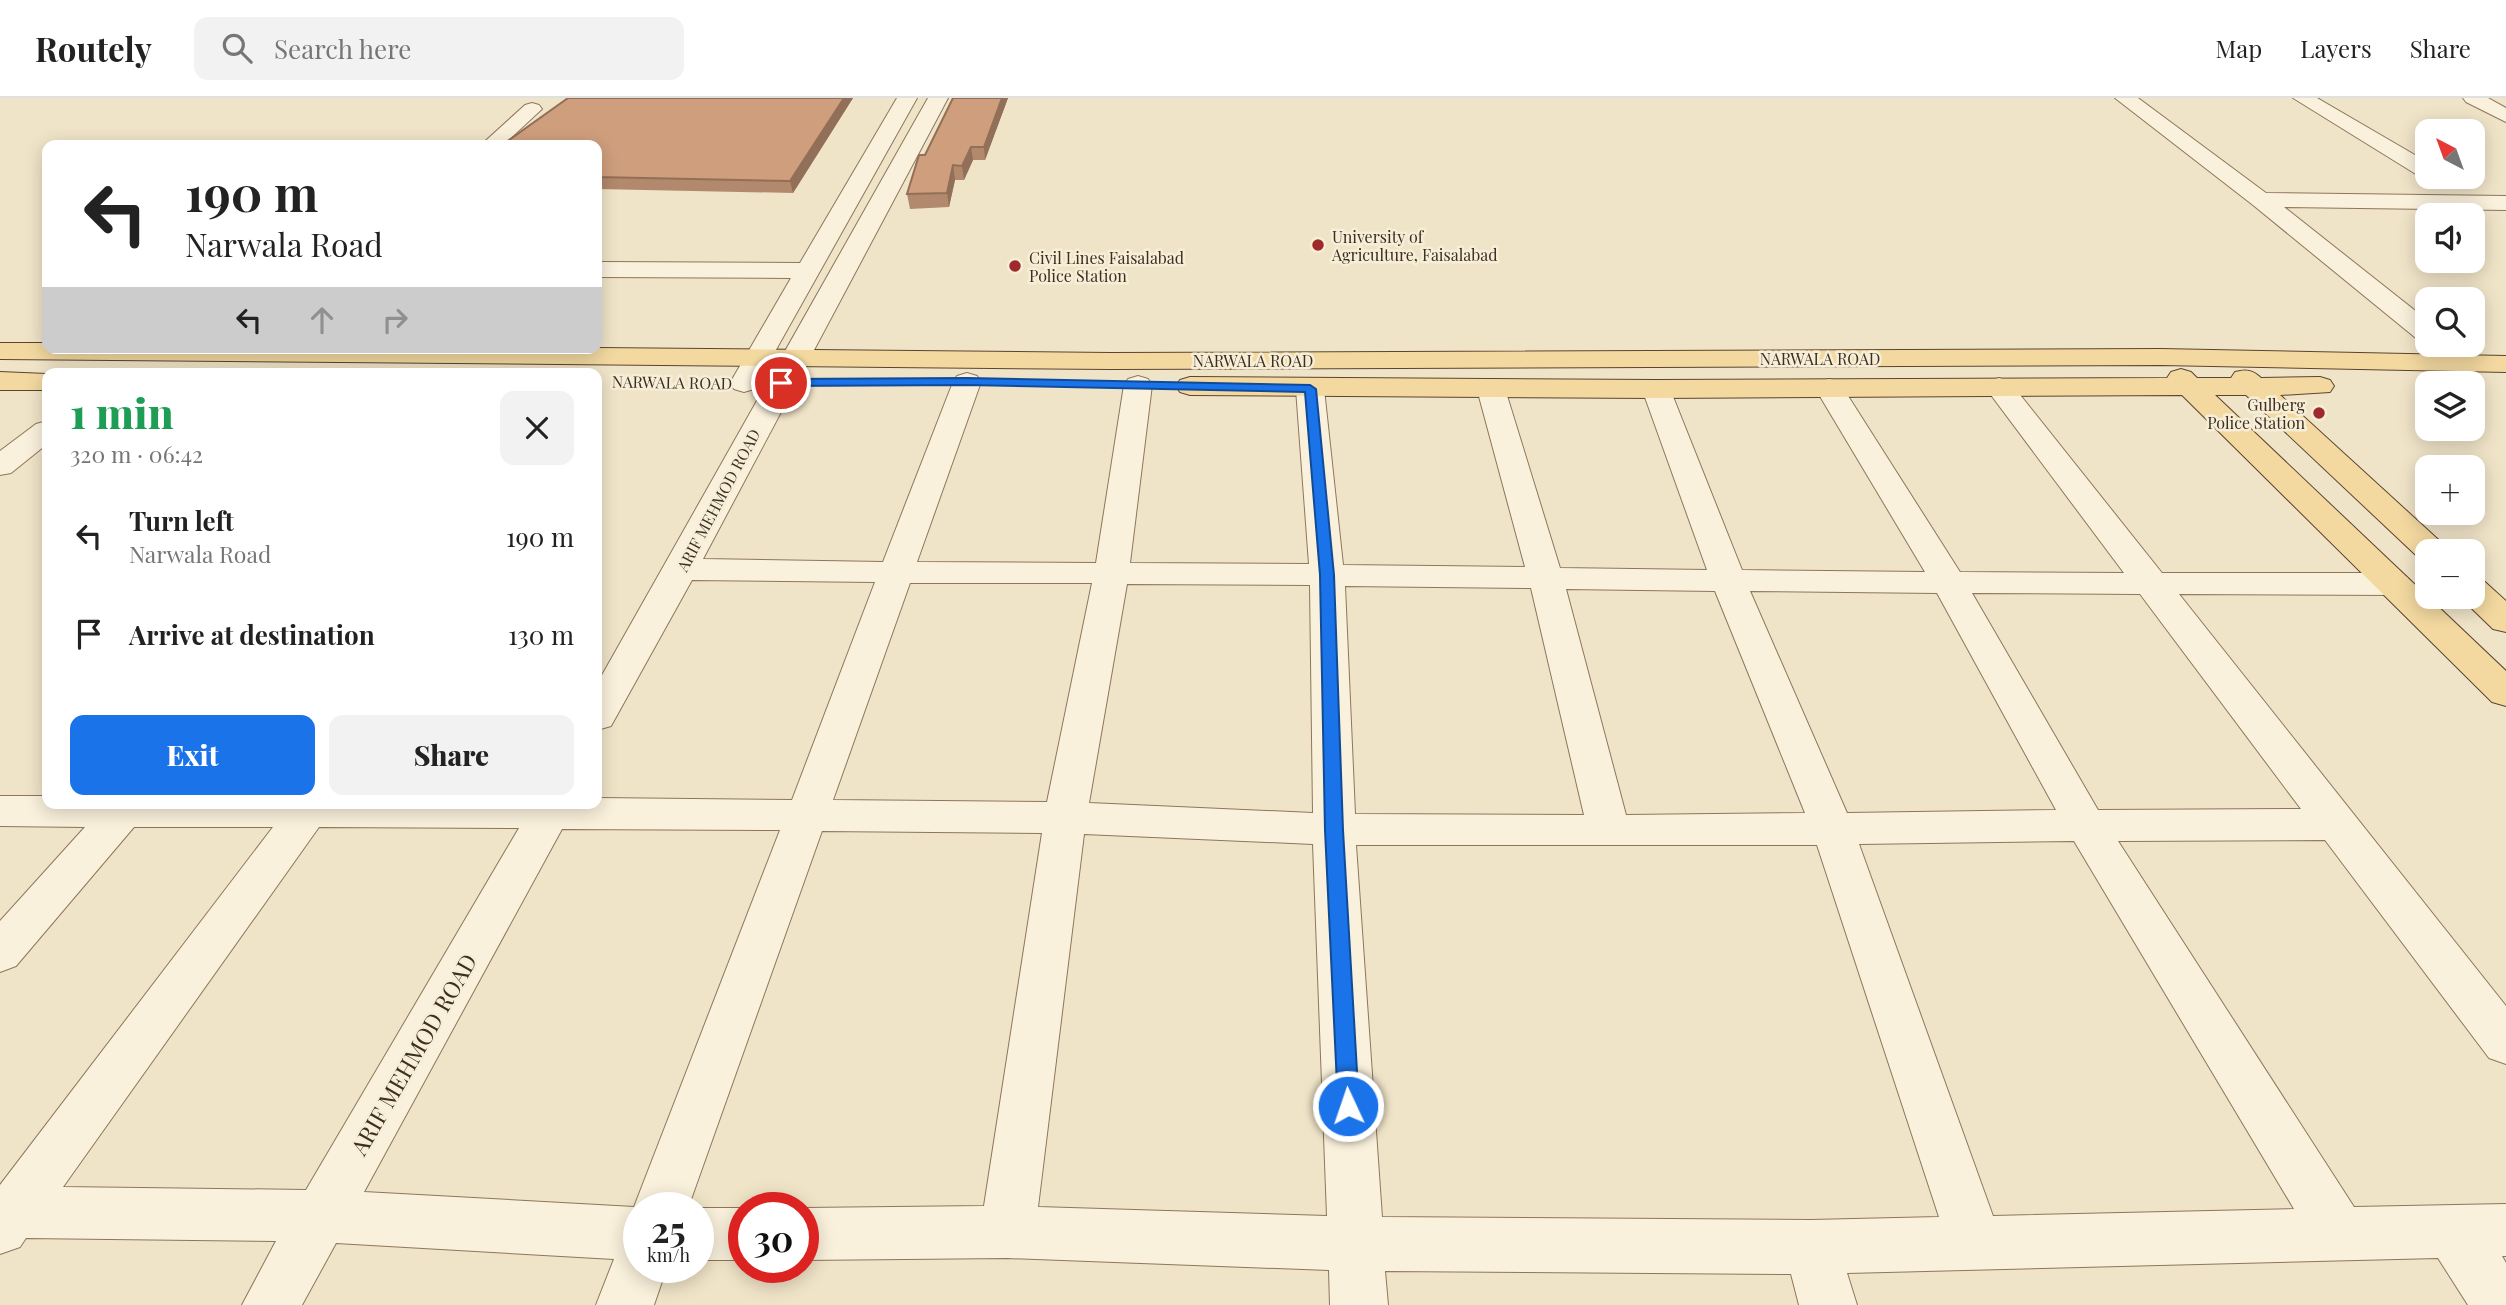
<!DOCTYPE html>
<html lang="en">
<head>
<meta charset="utf-8">
<style>
	:root { --surface:#fff; --page:#f2f2f2; --text:#222; --muted:#767676; --line:#e0e0e0; --accent:#1a73e8 }
	body { margin:0; font-family:"Playfair Display",serif; background:var(--page); color:var(--text); height:100vh; display:flex; flex-direction:column; font-size:26px; white-space:nowrap }
	* { box-sizing:border-box; margin:0 }
	p { font-size:23px; color:var(--muted) }
	.icon { flex:none; width:38px; height:38px; fill:none; stroke:currentColor; stroke-width:2; stroke-linecap:round; stroke-linejoin:round }
	.map { position:relative; flex:1; overflow:hidden }
	.drawer { position:absolute; left:42px; top:270px; width:560px; height:441px; display:flex; flex-direction:column; background:var(--surface); border-radius:14px; box-shadow:0 4px 18px #0003 }
	.drawer>* { flex:none }
	.hud { position:absolute; left:42px; top:42px; width:560px; height:214px; border-radius:14px; box-shadow:0 4px 18px #0003; background:#fff; color:var(--text); overflow:hidden }
	.needle { width:46px; rotate:319deg }
	.buttons { position:absolute; left:2415px; top:21px; display:grid; gap:14px }
	.buttons a { display:grid; place-items:center; width:70px; height:70px; border-radius:14px; background:var(--surface); box-shadow:0 4px 18px #0003; font-size:35px }
	.speed { position:absolute; left:623px; top:1094px; display:flex; gap:14px; font-size:35px; font-weight:700; text-align:center }
	.speed>* { display:grid; place-content:center; width:91px; height:91px; border-radius:50%; background:var(--surface); box-shadow:0 4px 18px #0003; line-height:1 }
	.speed small { font-size:18px; font-weight:400 }
	.speed .limit { border:10px solid #d22; background:#fff; color:#111 }
	.pin { position:absolute; display:grid; place-items:center; width:60px; height:60px; color:#fff; margin:-30px; border:4px solid #fff; border-radius:50%; box-shadow:0 2px 7px #0007 }
	.me { position:absolute; width:77px; margin:-38px; rotate:357deg; stroke-linejoin:round; filter:drop-shadow(0 0 5px #0008) }
	.turn { display:flex; align-items:center; gap:24px; height:147px; padding:0 28px; font-size:32px }
	.turn .icon { width:91px; height:91px; stroke-width:2.5 }
	.turn b { display:block; font-size:49px; line-height:60px }
	.lanes { display:flex; align-items:center; height:66px; padding:0 28px; background:#0003; justify-content:center; gap:35px; direction:ltr }
	.lanes .off { opacity:.35 }
	.round { display:grid; place-items:center; flex:none; width:74px; height:74px; border-radius:14px; background:var(--page) }
	.head { display:flex; align-items:center; justify-content:space-between; height:119px; padding:0 28px }
	h1 { font-size:42px; font-weight:800; line-height:52px; color:#1e9e55 }
	.primary-button { display:flex; gap:14px; margin-top:auto; padding:14px 28px }
	.primary-button a { flex:1; height:80px; border-radius:14px; background:var(--accent); color:#fff; font-size:28px; font-weight:800; line-height:80px; text-align:center }
	.primary-button a+a { background:var(--page); color:var(--text) }
	ul { padding:0; list-style:none }
	li { display:flex; align-items:center; gap:21px; height:98px; padding:0 28px }
	li div { flex:1 }
	li b { display:block; font-size:26px }
	li em { font-style:normal }
	header { display:flex; align-items:center; gap:42px; box-sizing:border-box; height:98px; padding:0 35px; background:var(--surface); border-bottom:2px solid var(--line) }
	header strong { font-size:33px }
	nav { display:flex; gap:38px; margin-inline-start:auto; font-size:24px }
	.search { width:490px; height:63px; background:var(--page); display:flex; align-items:center; gap:18px; box-sizing:border-box; padding:0 24px; border-radius:14px; color:var(--muted); font-size:26px }
	.map>svg:first-child { display:block }
</style>
</head>
<body>
<header>
<strong>Routely</strong>
<div class="search"><svg class="icon" aria-label="search" viewBox="0 0 24 24"><circle cx="10" cy="10" r="6"/><path d="M15 15l6 6"/></svg>Search here</div>
<nav><a>Map</a><a>Layers</a><a>Share</a></nav>
</header>
<div class="map">
<svg width="2506" height="1207" viewBox="0 0 2506 1207">
	<rect width="100%" height="100%" fill="#f0e4c8"/>
	<g fill="none" stroke-linecap="round" stroke-linejoin="round">
		<defs>
			<g id="minor">
				<path d="M897,0H917L754,291L744,294L734,291L730,285L791,180L597,179V164L800,165Z"/>
				<path d="M928,0H948L703,461L883,464L953,284L957,278L967,275L977,278L981,284L917,464L1096,465L1124,287L1128,281L1138,278L1148,281L1152,287L1130,465L1309,466L1296,291L1300,285L1310,282L1320,285L1324,291L1343,467L1525,469L1477,291L1481,285L1491,282L1501,285L1505,291L1560,470L1707,472L1642,291L1646,285L1656,282L1666,285L1670,291L1742,472L1925,474L1815,290L1819,284L1829,281L1839,284L1843,290L1960,474L2124,475L1985,289L1989,283L1999,280L2009,283L2162,475H2395L2407,479L2412,486L2407,493L2395,497L2179,496L2506,908V966L2489,960L2325,742L2118,743L2354,1109L2506,1106V1158H2502L2506,1165V1207H2468L2438,1160L1847,1175L1857,1207H1799L1791,1176L1385,1173L1388,1207H1330L1329,1172L1007,1160L803,1162V1110L984,1108L1042,735L822,733L688,1110H639V1169H667L654,1207H596L614,1161L336,1145L302,1207H242L276,1143L26,1140L20,1149L0,1156V1087L273,729H134L16,868L0,874V823L85,729L0,728V698H47V705H597V700L792,702L875,484L692,482L611,628L597,632V586ZM910,485H1092L1047,704L833,702ZM1127,486L1310,487L1313,715L1089,705ZM1345,488L1531,490L1584,717L1355,716ZM1566,491L1715,493L1805,715L1626,717ZM1750,493L1937,495L2056,712L1847,715ZM1972,495L2140,496L2301,711L2098,712ZM319,729L519,730L306,1092L63,1089ZM562,731L780,732L634,1109L364,1094ZM1084,736L1313,746L1327,1118L1038,1109ZM2074,743L2294,1111L1993,1118L1859,746ZM1356,747H1817L1939,1119L1811,1122L1382,1119Z"/>
				<path d="M2115,0H2138L2266,95L2506,98V112L2284,109L2427,222V243L2417,241L2253,107Z"/>
				<path d="M2293,0H2317L2427,64V79H2430L2419,78Z"/>
				<path d="M2463,0H2488L2506,10V24L2466,4Z"/>
				<path d="M532,5L539,7L542,11L503,47H481L525,7Z"/>
				<path d="M47,323V346L11,375L0,377V353L36,326Z"/>
				<rect x="698" y="1110" width="46" height="52"/>
			</g>
			<g id="major">
				<path d="M0,245H47V250H597L1111,255L2161,251L2506,258V274L2161,267L1111,271L0,261Z"/>
				<path d="M2181,271L2191,274L2197,280H2231L2235,274C2246,271 2253,272 2261,280L2320,279L2330,282L2334,288L2330,294L2280,297L2443,446L2448,453H2427V462L2419,460L2246,297H2215L2506,573V608L2492,604L2182,297L1656,300L1190,297L1180,294L1176,288L1180,282L1190,279L1656,282L2167,280L2171,274Z"/>
				<path d="M0,274L47,276V292H0Z"/>
				<path d="M2473,481L2485,484L2506,503V534L2493,531L2460,499H2473Z"/>
			</g>
		</defs>
		<use href="#minor" stroke="#8d765c" stroke-width="2"/>
		<use href="#major" stroke="#5b4430" stroke-width="2"/>
		<use href="#minor" fill="#faf1dc" fill-rule="evenodd"/>
		<use href="#major" fill="#f3d9a0" fill-rule="evenodd"/>
	</g>
	<g fill="#b2896c">
		<path d="M568,0H853L793,95L597,91V47Z"/>
		<path d="M953,0H1008L985,62H973L964,82H955L949,109L910,111L907,96Z"/>
	</g>
	<g fill="#916f58">
		<path d="M844,0H853L793,95L790,83Z"/>
		<path d="M1002,0H1008L985,62L984,49Z"/>
		<path d="M971,49L973,62L964,82L962,68Z"/>
		<path d="M953,67L955,82L949,109L947,95Z"/>
	</g>
	<g fill="#cf9f7d" stroke="#916f58" stroke-width="2">
		<path d="M568,0H844L790,83L597,79V47H502Z"/>
		<path d="M953,0H1002L984,49H971L962,68L953,67L947,95L907,96L919,57H925Z"/>
	</g>
	<path fill="#1a73e8" stroke="#114b97" stroke-width="2" d="M967,280L1310,287L1316,291L1334,477L1343,732L1359,1008L1356,1015L1348,1018L1341,1015L1338,1008L1325,732L1320,477L1305,294L967,287L781,288L775,285L781,281Z"/>
	<g fill="#9e2a2b" stroke="#f7eed8" stroke-width="2.5">
		<circle cx="1318" cy="147" r="7"/>
		<circle cx="1015" cy="168" r="7"/>
		<circle cx="2319" cy="315" r="7"/>
	</g>
	<g text-anchor="middle" dominant-baseline="central" stroke-width="5" stroke-linejoin="round" paint-order="stroke">
		<g font-size="16" fill="#3d2e20" stroke="#f7eed8" text-anchor="start">
			<text x="1332" y="138">University of<tspan x="1332" dy="18">Agriculture, Faisalabad</tspan></text>
			<text x="1029" y="159">Civil Lines Faisalabad<tspan x="1029" dy="18">Police Station</tspan></text>
			<text x="2305" y="306" text-anchor="end">Gulberg<tspan x="2305" dy="18">Police Station</tspan></text>
		</g>
		<g font-size="16" fill="#3d2e20" stroke="#f7eed8">
			<text x="1820" y="260">NARWALA ROAD</text>
			<text x="1253" y="262">NARWALA ROAD</text>
			<text transform="translate(672 284) rotate(1)">NARWALA ROAD</text>
			<text transform="translate(718 402) rotate(-62)">ARIF MEHMOD ROAD</text>
		</g>
		<g font-size="23" fill="#3d2e20" stroke="#f7eed8">
			<text transform="translate(413 956) rotate(-60)">ARIF MEHMOD ROAD</text>
		</g>
	</g>
</svg>
<div class="buttons">
<a><svg class="needle" viewBox="-14 -14 28 28"><path d="M0-13l5 13h-10z" fill="#e53935"/><path d="M0 13l5-13h-10z" fill="#767676"/></svg></a>
<a><svg class="icon" aria-label="sound" viewBox="0 0 24 24"><path d="M4 9h4l5-4v14l-5-4H4zM17 9q2 3 0 6"/></svg></a>
<a><svg class="icon" aria-label="search" viewBox="0 0 24 24"><circle cx="10" cy="10" r="6"/><path d="M15 15l6 6"/></svg></a>
<a><svg class="icon" aria-label="layers" viewBox="0 0 24 24"><path d="M12 4l9 5-9 5-9-5zM3 14l9 5 9-5"/></svg></a>
<a>+</a>
<a>−</a>
</div>
<div class="speed"><div>25<small>km/h</small></div><div class="limit">30</div></div>
<div class="pin" style="left:781px;top:285px;background:#d93025"><svg class="icon" aria-label="arrive" viewBox="0 0 24 24"><path d="M6 21V4h12l-3 4 3 4H6"/></svg></div>
<svg class="me" style="left:1348px;top:1008px" viewBox="-20 -20 40 40"><circle r="17" fill="#1a73e8" stroke="#fff" stroke-width="3"/><path d="M0-11L8 9 0 5-8 9z" fill="#fff"/></svg>
<div class="hud">
<div class="turn"><svg class="icon" aria-label="left" viewBox="0 0 24 24"><path d="M17 20v-9H6M10 6l-5 5 5 5"/></svg><div><b>190 m</b>Narwala Road</div></div>
<div class="lanes"><svg class="icon" aria-label="left" viewBox="0 0 24 24"><path d="M17 20v-9H6M10 6l-5 5 5 5"/></svg><svg class="icon off" aria-label="ahead" viewBox="0 0 24 24"><path d="M12 20V5M6 11l6-6 6 6"/></svg><svg class="icon off" aria-label="right" viewBox="0 0 24 24"><path d="M7 20v-9h11M14 6l5 5-5 5"/></svg></div>
</div>
<section class="drawer">
<div class="head"><div><h1>1 min</h1><p>320 m · 06:42</p></div><a class="round"><svg class="icon" aria-label="close" viewBox="0 0 24 24"><path d="M6 6l12 12M18 6L6 18"/></svg></a></div>
<ul>
<li><svg class="icon" aria-label="left" viewBox="0 0 24 24"><path d="M17 20v-9H6M10 6l-5 5 5 5"/></svg><div><b>Turn left</b><p>Narwala Road</p></div><em>190 m</em></li>
<li><svg class="icon" aria-label="arrive" viewBox="0 0 24 24"><path d="M6 21V4h12l-3 4 3 4H6"/></svg><div><b>Arrive at destination</b></div><em>130 m</em></li>
</ul>
<div class="primary-button"><a>Exit</a><a>Share</a></div>
</section>
</div>
</body>
</html>
